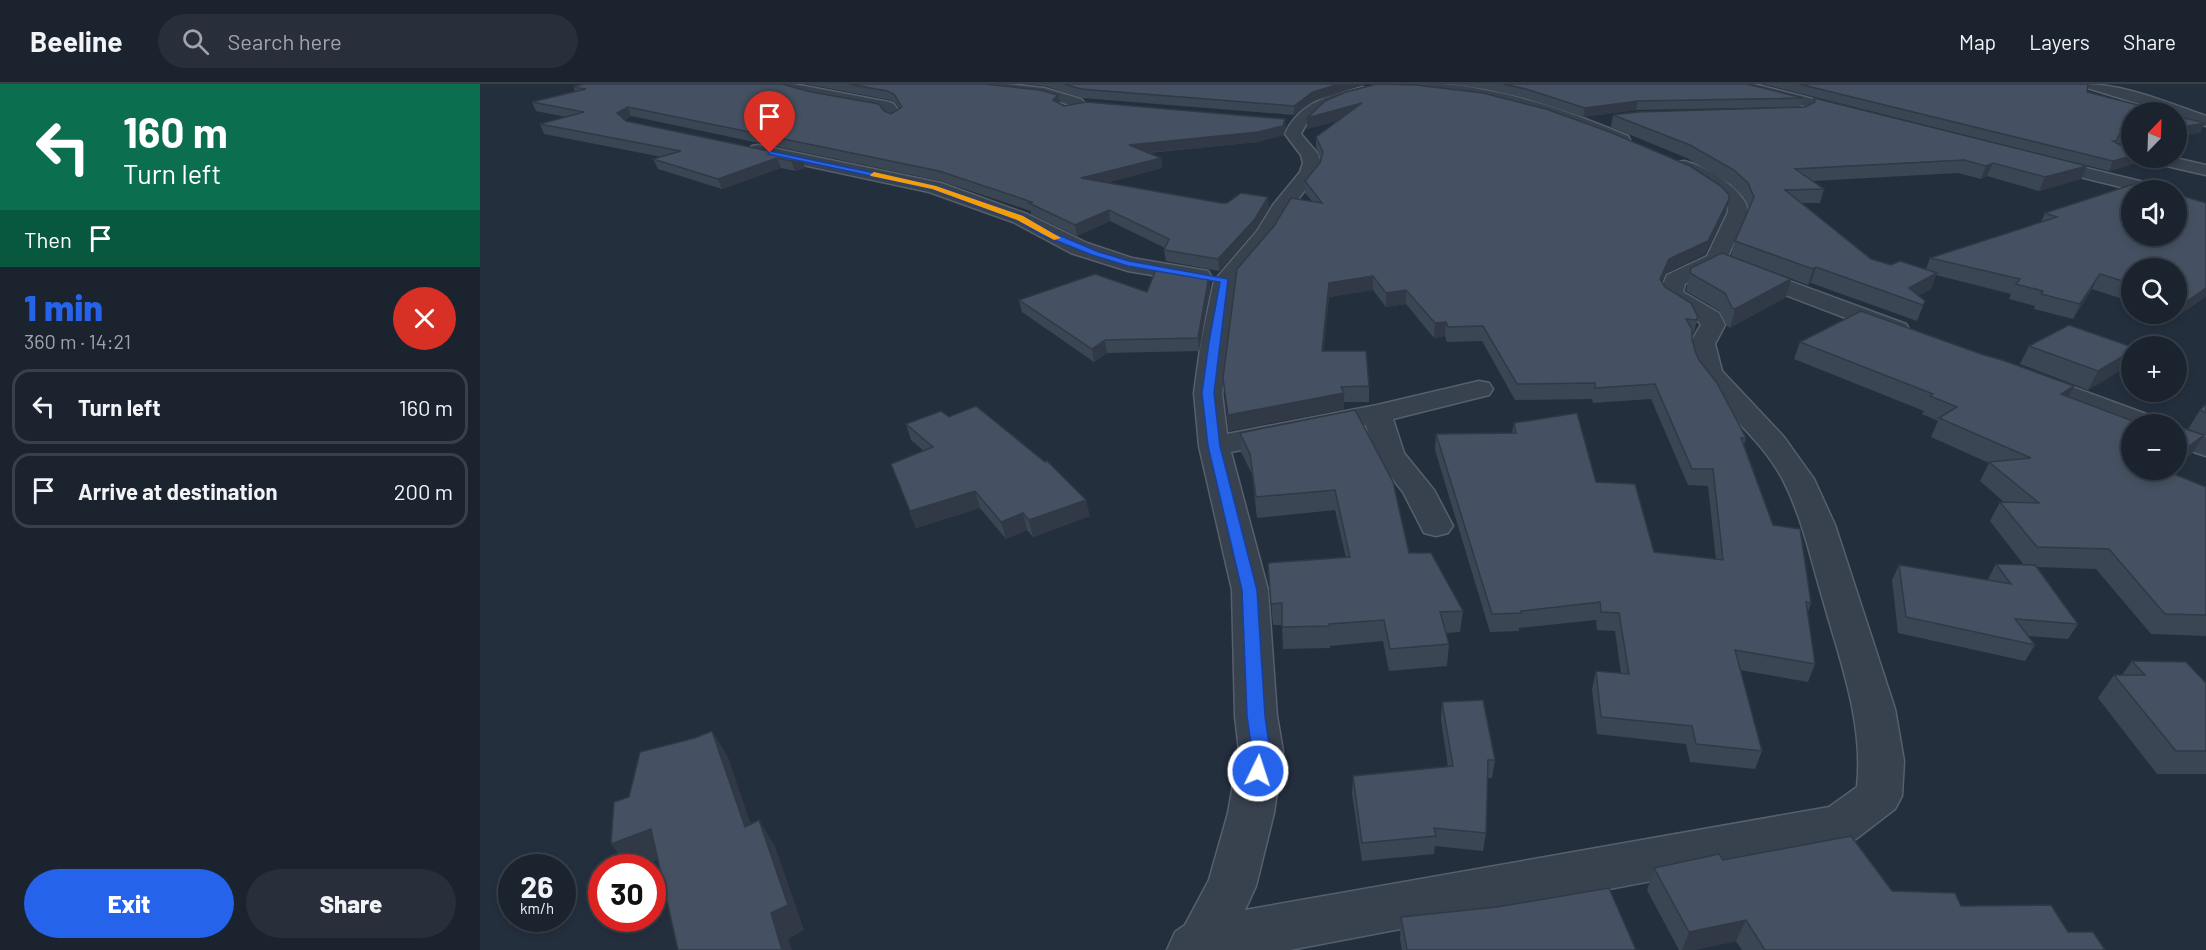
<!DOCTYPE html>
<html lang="en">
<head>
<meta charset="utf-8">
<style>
	:root { --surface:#1b232e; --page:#282f3a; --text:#f1f3f6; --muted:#a0a4aa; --line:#39404a; --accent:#2563eb }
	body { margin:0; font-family:Barlow,sans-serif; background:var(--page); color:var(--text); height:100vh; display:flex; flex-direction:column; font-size:22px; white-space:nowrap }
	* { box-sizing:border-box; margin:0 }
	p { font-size:20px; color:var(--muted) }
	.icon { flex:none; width:33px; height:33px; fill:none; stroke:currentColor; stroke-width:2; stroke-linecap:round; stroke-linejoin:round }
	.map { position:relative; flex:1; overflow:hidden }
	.panel { display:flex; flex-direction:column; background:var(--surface); width:480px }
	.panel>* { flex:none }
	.hud { background:#0b6e4f; color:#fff; overflow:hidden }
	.needle { width:39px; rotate:23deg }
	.fabs { position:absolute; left:1641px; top:18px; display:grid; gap:12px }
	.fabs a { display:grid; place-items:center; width:66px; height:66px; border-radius:50%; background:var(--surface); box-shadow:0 3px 9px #0003,0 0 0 2px var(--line); font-size:30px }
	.speed { position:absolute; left:18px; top:770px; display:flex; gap:12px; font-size:30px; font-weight:700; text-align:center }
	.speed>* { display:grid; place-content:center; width:78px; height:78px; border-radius:50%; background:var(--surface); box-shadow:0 3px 9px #0003,0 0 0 2px var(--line); line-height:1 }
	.speed small { font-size:15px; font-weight:400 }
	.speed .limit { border:9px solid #d22; background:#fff; color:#111 }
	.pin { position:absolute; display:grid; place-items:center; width:51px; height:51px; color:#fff; margin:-62px -26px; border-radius:50% 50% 50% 0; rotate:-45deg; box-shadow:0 0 6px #0007 }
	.pin .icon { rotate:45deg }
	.me { position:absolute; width:66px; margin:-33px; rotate:4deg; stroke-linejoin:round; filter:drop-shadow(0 0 4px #0008) }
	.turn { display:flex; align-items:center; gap:21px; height:126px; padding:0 24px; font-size:27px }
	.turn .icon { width:78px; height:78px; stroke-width:2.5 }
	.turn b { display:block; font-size:42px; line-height:51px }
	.then { display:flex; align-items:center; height:57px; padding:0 24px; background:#0003; gap:12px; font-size:22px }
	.round { display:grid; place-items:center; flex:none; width:63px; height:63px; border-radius:32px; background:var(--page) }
	.overview { display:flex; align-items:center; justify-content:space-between; height:102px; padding:0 24px }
	h1 { font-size:36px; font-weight:800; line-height:45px; color:var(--accent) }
	.action { display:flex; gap:12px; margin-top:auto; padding:12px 24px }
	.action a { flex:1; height:69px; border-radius:36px; background:var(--accent); color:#fff; font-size:24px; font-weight:800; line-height:69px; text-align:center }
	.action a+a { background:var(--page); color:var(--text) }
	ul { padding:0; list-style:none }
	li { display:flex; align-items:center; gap:18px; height:75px; margin:0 12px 9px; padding:0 12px; border:3px solid var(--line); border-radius:18px }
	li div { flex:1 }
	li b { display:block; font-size:22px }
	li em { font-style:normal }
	header { display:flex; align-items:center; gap:36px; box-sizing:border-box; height:84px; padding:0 30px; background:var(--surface); border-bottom:2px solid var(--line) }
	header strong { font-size:28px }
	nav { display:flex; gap:33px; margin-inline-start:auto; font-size:21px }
	.search { width:420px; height:54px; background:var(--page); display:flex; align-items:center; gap:15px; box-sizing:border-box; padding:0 21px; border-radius:33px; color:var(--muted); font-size:22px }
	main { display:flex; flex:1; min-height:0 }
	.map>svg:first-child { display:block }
</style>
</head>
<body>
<header>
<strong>Beeline</strong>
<div class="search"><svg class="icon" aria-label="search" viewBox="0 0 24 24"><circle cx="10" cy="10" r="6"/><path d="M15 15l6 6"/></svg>Search here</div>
<nav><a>Map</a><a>Layers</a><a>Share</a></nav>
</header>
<main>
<section class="panel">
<div class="hud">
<div class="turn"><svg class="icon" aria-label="left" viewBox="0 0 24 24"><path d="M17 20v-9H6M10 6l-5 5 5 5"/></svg><div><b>160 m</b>Turn left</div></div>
<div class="then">Then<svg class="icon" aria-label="arrive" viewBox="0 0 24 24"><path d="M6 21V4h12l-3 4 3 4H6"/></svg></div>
</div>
<div class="overview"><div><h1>1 min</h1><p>360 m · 14:21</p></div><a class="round" style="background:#d93025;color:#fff"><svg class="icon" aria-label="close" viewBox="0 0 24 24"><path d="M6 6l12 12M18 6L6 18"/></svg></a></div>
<ul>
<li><svg class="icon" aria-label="left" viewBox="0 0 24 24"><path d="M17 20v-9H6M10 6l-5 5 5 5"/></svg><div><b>Turn left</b></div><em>160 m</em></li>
<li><svg class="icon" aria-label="arrive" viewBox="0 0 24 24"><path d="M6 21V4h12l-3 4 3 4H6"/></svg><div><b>Arrive at destination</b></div><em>200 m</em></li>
</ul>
<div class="action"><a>Exit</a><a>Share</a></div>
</section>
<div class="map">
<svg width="1726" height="866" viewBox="0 0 1726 866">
	<rect width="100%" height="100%" fill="#242f3e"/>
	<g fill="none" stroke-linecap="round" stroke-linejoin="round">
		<defs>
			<g id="minor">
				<path d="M291,0H314L409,18L414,20L422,32L414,37L408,35L403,27L334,14L293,3Z"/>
				<path d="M478,0H528L564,4L601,15L604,18L596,23L562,12L485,4Z"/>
				<path d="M894,0C917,0 940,0 963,0C1028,6 1089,27 1148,52L1150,56L1142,61L1136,60C1054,23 989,7 899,7L894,6L892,3Z"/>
				<path d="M1250,0H1274L1380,27L1383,30L1375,35L1252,3Z"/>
				<path d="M1602,0C1645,0 1686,18 1726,32V42L1696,32V28H1686L1604,3Z"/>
				<path d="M883,3L890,7L888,10C863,17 832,23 821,50L838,70L841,79L838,89L809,127L793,154L756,198L742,309L747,350L897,321L999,297L1009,299L1013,305L1009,311L913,335L924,369L954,406L973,442L968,449L956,452L944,449L923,408L894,371L886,341L751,368L788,506L797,632L803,667L794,729L776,802L765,826L1349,723L1377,703C1384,639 1360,577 1343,516C1331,476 1322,433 1303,396C1282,355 1242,327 1217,290C1207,265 1207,263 1221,241L1219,238L1183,215L1179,210L1187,191L1227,172L1248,128C1249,107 1213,95 1198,86L1195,82L1198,78L1204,77C1223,81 1267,106 1268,128L1244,181L1205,200L1203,208L1239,229L1245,241L1235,260L1242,287L1304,353L1334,395L1355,441L1415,625L1424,677L1422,712L1415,725L1376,755L1360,761L810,866H687L695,848L705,841L729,796L748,729L759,667L755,632L752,506L719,362L714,309L721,258L734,197L777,147L793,121L820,88L823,79L821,71L805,50C819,18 852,10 883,3Z"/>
				<path d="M278,61L461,99L547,130L607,159L652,174L728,187L731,192L728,197L720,199L648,187L591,169L533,138L449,108L272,70L269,66L272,62Z"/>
				<path d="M1561,73L1680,102L1682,106H1653L1555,82L1552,78L1555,74Z"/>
				<path d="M1666,74H1695L1726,81V91L1669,78Z"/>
				<path d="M1266,181L1426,240L1429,245L1426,250L1417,252L1408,250L1258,193L1255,188L1258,183Z"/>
				<path d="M1549,287L1677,334L1681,340H1652V344L1539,301L1535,295L1539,289Z"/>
				<path d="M1696,343L1726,353V372L1696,362Z"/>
			</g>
		</defs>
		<use href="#minor" stroke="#565f6c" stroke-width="3"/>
		<use href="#minor" fill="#38414e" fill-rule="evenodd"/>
	</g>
	<g fill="#3b4654">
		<path d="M326,0H505L580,20L584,22L806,44L803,51L778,58L668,69L681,74L682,84L626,99L741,119L789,123L775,146L739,187L686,177L684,166L685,164L630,137L597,152L551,130V127L461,97L151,32L145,36L146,37L322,74L325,84L315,87L301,84L242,105L178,85L173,75L182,73L64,50L60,40L86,33L56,27L52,18L95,7L93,3L404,27L411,30L420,25L416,19L410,16Z"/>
		<path d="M548,0H886L833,17L814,31L602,14L565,2Z"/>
		<path d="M968,0H1267L1323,14L1320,23L1156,26L1103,33L1045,14L1006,5Z"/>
		<path d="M1283,0H1608L1607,8L1652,28V60L1636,59L1652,74H1665L1663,77L1629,87Z"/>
		<path d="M1334,14L1607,82L1601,95L1559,107L1507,92L1501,95L1478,89L1333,97L1344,105L1340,119H1322L1391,175L1411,181L1446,185L1450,174L1561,138L1565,129L1657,99L1726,212L1697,233L1686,230H1696V184H1652V218L1612,205L1593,235L1554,225L1555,222L1529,215L1531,210L1456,191L1451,205L1438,212L1445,217L1437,237L1331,199L1328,201L1251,172L1255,157L1269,124L1264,113L1250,100L1207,74L1131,43L1133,31L1325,23L1332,19Z"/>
		<path d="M845,17L1246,127L1225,170L1186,189L1182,198L1185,203L1218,233L1214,248L1212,250V255L1215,267L1219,276L1266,354L1264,360L1293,441L1331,519L1328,528L1335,580L1328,598L1260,586L1282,667L1275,685L1210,678L1206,660L1117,650L1112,605L1116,587L1141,589L1135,547L1117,546L1116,536L1039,544V547L1010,548L955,366L956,350L1032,349L1034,339L1116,398L1174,468L1236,476L1228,402L1208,401L1171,315L1113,319L1112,315L1035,316L1002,257L967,258L965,252L954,254L926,220L906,223L893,206L849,213L843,267L889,302V318H864V325L749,347L743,294L832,117L825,109V97L840,79L841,75L836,64V53L860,36L827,45Z"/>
		<path d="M1211,184L1306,213L1250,244L1247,242L1240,227L1206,207Z"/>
		<path d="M729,192L730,204L719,267L627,269L614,278L542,228L539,216L667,208Z"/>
		<path d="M1320,258L1588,313L1692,386L1689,388L1726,403V552L1671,550L1616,485L1557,483L1598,540L1588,555L1548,552L1555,561L1545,577L1418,549L1412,496L1419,481L1509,496L1508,495L1516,480L1544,481L1510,437L1520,418H1524L1500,397L1509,379L1451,353L1458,337L1442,330L1444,327L1314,275Z"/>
		<path d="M1549,262L1652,263V273L1646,283L1608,306L1540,280Z"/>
		<path d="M1726,320V351L1708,345L1720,326Z"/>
		<path d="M875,326L929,469L983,527L980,548L966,549L969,560L967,582L909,587L903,557L850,562V564L803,565L802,541H793L788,479L866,474L855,426L777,434L772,390L761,368L760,349Z"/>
		<path d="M469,333L610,432L553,453L547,446L526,455L500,424L436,444L411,380L444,367L431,356L426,340Z"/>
		<path d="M1652,577L1726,599V690H1677L1618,614L1634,591H1642Z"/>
		<path d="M962,618L1015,676L1012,694H1008L1006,749L1003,767L955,762L954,770L882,777L872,710L873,692L968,683L961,636Z"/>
		<path d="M1243,776L1412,807L1481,822L1588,848L1625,866H1262L1256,857L1215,866H1199L1167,806L1174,784Z"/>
		<path d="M921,833L1156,866H922L920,855Z"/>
	</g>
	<g fill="#303945">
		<path d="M859,0H886L833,17L814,31V22L833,8Z"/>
		<path d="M578,11L580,20L573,16Z"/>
		<path d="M1158,17L1156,26L1103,33L1105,24Z"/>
		<path d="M882,19V30L827,45V34Z"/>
		<path d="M148,23L151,32L141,38L137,29Z"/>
		<path d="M805,35L806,44L803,51L778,58L650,70L649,61Z"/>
		<path d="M1725,39L1720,49L1696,53V44Z"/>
		<path d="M1652,72V74H1665L1663,77L1629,87L1633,77Z"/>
		<path d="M297,74L301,84L242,105L238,95Z"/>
		<path d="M322,74L325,84L315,87L311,77Z"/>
		<path d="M681,74L682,84L603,105L601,94Z"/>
		<path d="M1513,79L1507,92L1501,95L1506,82Z"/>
		<path d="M1607,82L1601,95L1559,107L1565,93Z"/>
		<path d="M788,113L789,123L775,146L739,187L738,175Z"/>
		<path d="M1249,115L1246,127L1225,170L1186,189L1177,209L1180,195L1189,175Z"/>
		<path d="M629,126L630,137L597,152L595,141Z"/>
		<path d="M1336,183L1331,199L1328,201L1333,185Z"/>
		<path d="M1457,189L1451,205L1430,216L1429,204Z"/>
		<path d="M1620,190L1612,205L1593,235L1600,220Z"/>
		<path d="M729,192L730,204L719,267L718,254Z"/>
		<path d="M893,192V206L849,213L842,282V267L849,199Z"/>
		<path d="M1311,195L1306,213L1250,244L1255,225Z"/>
		<path d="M1726,204V212L1697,233L1706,218Z"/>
		<path d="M926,206V220L906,223V209Z"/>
		<path d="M966,238L965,252L954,254L955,239Z"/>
		<path d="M625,256L627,269L614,278L612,265Z"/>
		<path d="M1652,267V273L1646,283L1608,306L1618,287Z"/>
		<path d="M1594,302L1585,320L1581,310Z"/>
		<path d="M864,309V325L749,347L748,331Z"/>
		<path d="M1724,351L1712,370L1696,382V372Z"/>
		<path d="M495,407L500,424L436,444L430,427Z"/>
		<path d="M606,416L610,432L553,453L549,436Z"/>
		<path d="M543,429L547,446L526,455L521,438Z"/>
		<path d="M232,647L248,673L281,770L265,743Z"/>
		<path d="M279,736L295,762L324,846L308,855L312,866H302L291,829Z"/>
		<path d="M171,745L190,771L160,783H149L131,760Z"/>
		<path d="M1266,836L1256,857L1215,866H1202L1209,848Z"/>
	</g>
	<g fill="#455162" stroke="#303945" stroke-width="1.5">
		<path d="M103,0H302L331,8L399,20L404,27L411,30L422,23L414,10L407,7L369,0H505L560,6L578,11L573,16L584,22L606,18L805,35L803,42L778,48L649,61L681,74L601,94L741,119H747L761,109L788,113L775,135L738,175L684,166L689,155L629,126L595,141L549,119L552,118L459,87L148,23L137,29L146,37L322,74L311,77L297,74L238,95L173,75L201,67L60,40L104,28L52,18L106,5L93,3Z"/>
		<path d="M584,0H859L833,8L814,22L601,5Z"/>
		<path d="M897,0L936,1L1003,9L1066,25L1130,48L1210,82L1241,102L1249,111V115L1228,157L1189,175L1180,195L1185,203L1211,219L1218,233L1216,236L1206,235L1212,245V255L1215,267L1219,276L1237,299L1266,354H1261L1293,441L1320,445L1331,519L1326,518L1335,580L1255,566L1282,667L1216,660L1212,642L1121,633L1116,587L1149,590L1139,529L1121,528L1120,518L1041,527V529L1012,530L956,350L1036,349L1034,339L1097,329L1116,398L1155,400L1174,468L1243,476L1233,385H1212L1175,300L1115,304V299L1037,300L1003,242L968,243L966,238L955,239L926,206L906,209L893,192L849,199L842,267H886L889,302L861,303L864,309L748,331L743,294L757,185L794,142L811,114L842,119L825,97L840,79L843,68L836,53L882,19L827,34L845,17L866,8Z"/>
		<path d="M1023,0H1267L1323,14L1158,17L1105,24L1046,5Z"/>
		<path d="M1319,0H1608L1607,8L1685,28H1652V50L1640,49L1636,57H1633L1640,61L1652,64V72L1633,77Z"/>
		<path d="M1334,14L1607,82L1565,93L1513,79L1506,82L1484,76L1315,85L1344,105L1305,106L1391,175L1411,181L1420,177L1457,189L1429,204L1445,217L1443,221L1336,183L1333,185L1255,157L1274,113L1268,99L1254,86L1210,61L1133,31L1158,28L1325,23L1335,18Z"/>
		<path d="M1696,32L1725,39L1696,44Z"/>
		<path d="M1657,99L1683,106H1652V152H1696V110L1726,119V204L1706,218L1696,215V184H1652V200L1620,190L1600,220L1561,210L1563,207L1536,200L1540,195L1450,174L1577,133L1565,129Z"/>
		<path d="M1242,169L1311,195L1255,225L1252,224L1245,209L1210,189L1211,184Z"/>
		<path d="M677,183L729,192L718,254L625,256L612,265L539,216L615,190L667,208Z"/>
		<path d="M1381,227L1501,270L1522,276L1594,302L1581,310L1655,338L1659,335L1673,340H1652V386H1684L1726,403V531L1685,530L1629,465L1557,463L1520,418L1559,419L1509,378L1551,374L1459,334L1477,323L1450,312L1453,310L1320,258Z"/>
		<path d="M1589,241L1652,263V267L1618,287L1549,262Z"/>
		<path d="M1726,320V329L1720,326Z"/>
		<path d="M496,322L565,378L567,377L606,416L549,436L543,429L521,438L495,407L430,427L411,380L453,363L426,340L461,327L469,333Z"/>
		<path d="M875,326L913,398L929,469H951L983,527L960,528L969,560L910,565L904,536L849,540V542L802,543V519L791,520L788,479L870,473L855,406L776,413L770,370L760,349Z"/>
		<path d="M1685,338L1694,340H1682Z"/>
		<path d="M1696,342L1724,351L1696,372Z"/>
		<path d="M1516,480L1555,481L1598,540L1535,535L1555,561L1426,533L1419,481L1531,500Z"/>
		<path d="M1652,577L1706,578L1726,599V667H1696L1634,591H1665Z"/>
		<path d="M1003,616L1015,676H1008L1006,749L954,744L956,752L882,759L873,692L973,682L962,618Z"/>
		<path d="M232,647L265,743L279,736L308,821L291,829L302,866H198L171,745L131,760L134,718L149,713L160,668L215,654Z"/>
		<path d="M1371,752L1412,807L1475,809L1481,822L1571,821L1588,848H1613L1625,866H1285L1266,836L1209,848L1174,784L1239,770L1243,776Z"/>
		<path d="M1129,804L1156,866H927L921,833L1017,823Z"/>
	</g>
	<path fill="#2563eb" stroke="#184099" stroke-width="1.5" d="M290,67L456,102L543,132L569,147L619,168L649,177L748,195L734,309L740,362L777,506L785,632L790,667L784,693L778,695L771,693L768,687L772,667L767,632L762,506L728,362L722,309L729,258L740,198L648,182L612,171L562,151L537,136L452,105L288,70Z"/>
	<path fill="#f59e0b" d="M394,88L456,102L543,132L581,154L574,156L537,136L452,105L391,92L390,91Z"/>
</svg>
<div class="fabs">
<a><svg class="needle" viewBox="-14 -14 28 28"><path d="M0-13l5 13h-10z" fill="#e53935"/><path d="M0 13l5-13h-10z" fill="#a0a4aa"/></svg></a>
<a><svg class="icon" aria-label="sound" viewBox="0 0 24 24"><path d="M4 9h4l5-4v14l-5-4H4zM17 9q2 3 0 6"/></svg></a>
<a><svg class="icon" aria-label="search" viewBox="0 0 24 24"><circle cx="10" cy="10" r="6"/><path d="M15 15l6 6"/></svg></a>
<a>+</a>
<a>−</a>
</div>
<div class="speed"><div>26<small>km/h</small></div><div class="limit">30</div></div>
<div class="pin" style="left:290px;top:69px;background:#d93025"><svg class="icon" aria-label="arrive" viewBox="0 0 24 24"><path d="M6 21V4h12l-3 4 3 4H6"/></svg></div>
<svg class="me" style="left:778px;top:687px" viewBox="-20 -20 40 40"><circle r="17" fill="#2563eb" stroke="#fff" stroke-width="3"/><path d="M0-11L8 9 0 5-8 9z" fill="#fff"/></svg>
</div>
</main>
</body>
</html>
